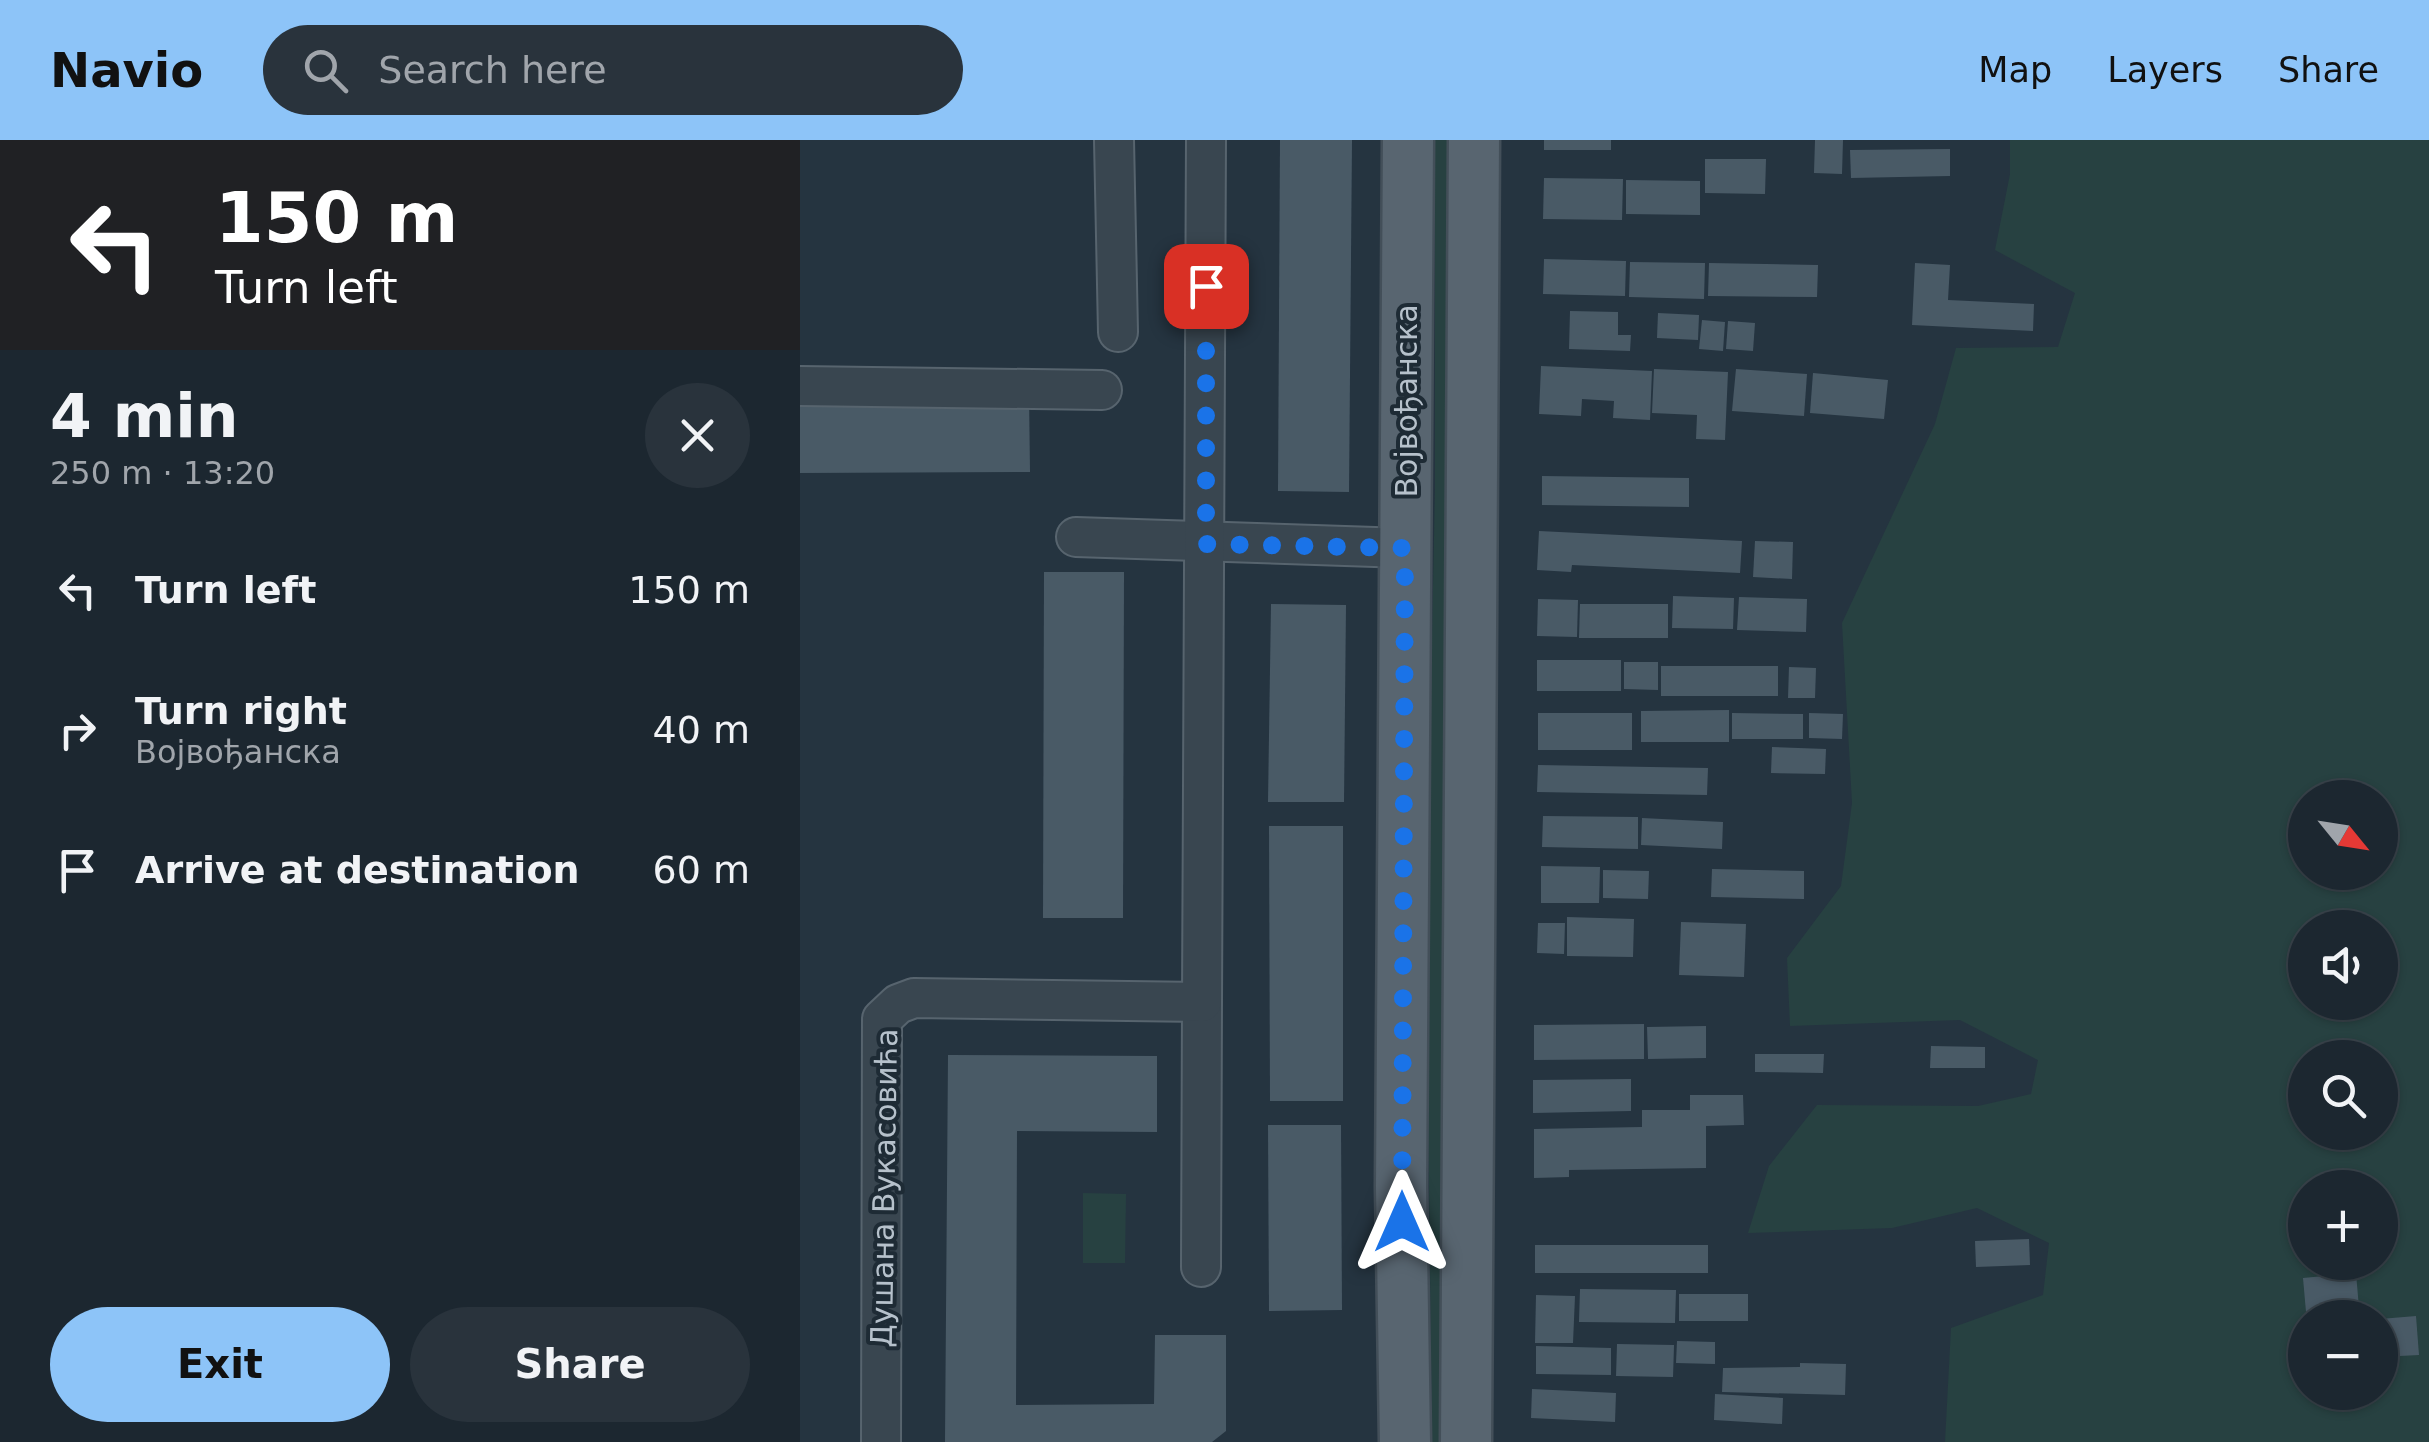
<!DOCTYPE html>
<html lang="en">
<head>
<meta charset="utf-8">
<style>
	:root { --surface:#1c2730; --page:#29333c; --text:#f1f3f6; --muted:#a0a5ab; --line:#3a444c; --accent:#8dc4f8 }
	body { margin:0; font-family:"DejaVu Sans",sans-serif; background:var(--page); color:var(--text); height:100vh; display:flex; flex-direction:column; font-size:38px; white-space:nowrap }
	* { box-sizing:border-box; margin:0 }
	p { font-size:32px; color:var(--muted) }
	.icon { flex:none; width:55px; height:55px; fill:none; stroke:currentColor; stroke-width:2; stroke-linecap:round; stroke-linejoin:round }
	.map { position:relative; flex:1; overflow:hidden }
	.side { display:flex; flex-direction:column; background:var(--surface); width:800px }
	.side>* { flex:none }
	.hud { background:#202124; color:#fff; overflow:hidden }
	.needle { width:65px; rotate:120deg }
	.controls { position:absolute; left:1488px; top:640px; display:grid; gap:20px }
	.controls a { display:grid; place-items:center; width:110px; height:110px; border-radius:50%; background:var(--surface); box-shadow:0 2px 8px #0004,0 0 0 2px var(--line); font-size:50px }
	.pin { position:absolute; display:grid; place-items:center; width:85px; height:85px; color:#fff; margin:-42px; border-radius:20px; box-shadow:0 5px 15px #0006 }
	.me { position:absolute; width:110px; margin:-55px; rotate:0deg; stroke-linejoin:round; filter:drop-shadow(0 0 8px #0008) }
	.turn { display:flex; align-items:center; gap:35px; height:210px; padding:0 50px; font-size:45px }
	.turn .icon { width:130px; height:130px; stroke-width:2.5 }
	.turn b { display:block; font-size:70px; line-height:85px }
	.round { display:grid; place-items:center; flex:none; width:105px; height:105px; border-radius:52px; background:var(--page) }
	.summary { display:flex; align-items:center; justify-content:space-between; height:170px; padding:0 50px }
	h1 { font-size:60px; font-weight:800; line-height:75px }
	.cta { display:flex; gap:20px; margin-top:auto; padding:20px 50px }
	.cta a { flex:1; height:115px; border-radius:60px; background:var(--accent); color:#111; font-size:40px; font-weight:800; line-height:115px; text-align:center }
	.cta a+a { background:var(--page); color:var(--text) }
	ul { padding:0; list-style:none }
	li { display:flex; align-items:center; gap:30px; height:140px; padding:0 50px }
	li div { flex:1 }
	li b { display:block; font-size:38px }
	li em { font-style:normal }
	header { display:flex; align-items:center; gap:60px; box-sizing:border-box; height:140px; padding:0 50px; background:var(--accent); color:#111 }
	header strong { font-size:48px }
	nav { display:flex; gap:55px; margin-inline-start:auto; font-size:35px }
	.search { width:700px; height:90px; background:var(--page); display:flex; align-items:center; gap:25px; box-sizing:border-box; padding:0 35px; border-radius:55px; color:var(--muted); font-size:38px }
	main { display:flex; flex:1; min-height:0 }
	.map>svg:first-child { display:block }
</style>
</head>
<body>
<header>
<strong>Navio</strong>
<div class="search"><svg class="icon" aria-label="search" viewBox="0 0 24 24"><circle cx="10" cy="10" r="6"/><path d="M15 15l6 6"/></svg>Search here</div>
<nav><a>Map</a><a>Layers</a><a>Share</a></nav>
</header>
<main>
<section class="side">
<div class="hud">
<div class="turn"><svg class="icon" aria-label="left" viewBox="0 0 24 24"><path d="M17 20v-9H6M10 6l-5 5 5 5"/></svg><div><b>150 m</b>Turn left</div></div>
</div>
<div class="summary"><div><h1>4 min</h1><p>250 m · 13:20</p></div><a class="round"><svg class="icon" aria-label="close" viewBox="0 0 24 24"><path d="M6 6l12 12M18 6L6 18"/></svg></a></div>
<ul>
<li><svg class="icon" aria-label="left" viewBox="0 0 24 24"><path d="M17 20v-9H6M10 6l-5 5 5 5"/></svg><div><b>Turn left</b></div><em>150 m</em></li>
<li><svg class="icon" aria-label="right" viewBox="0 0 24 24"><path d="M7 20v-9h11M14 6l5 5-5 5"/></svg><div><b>Turn right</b><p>Војвођанска</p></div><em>40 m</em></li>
<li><svg class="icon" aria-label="arrive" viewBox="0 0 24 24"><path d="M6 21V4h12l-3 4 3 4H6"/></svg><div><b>Arrive at destination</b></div><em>60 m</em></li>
</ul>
<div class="cta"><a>Exit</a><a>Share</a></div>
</section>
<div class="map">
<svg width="1629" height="1302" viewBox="0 0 1629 1302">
	<rect width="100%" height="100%" fill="#253440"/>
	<g fill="#274141" fill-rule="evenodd">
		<path d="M635,0H651L641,1302H632L626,790L635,349Z"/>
		<path d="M1210,0H1629V1302H1145L1151,1188L1243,1155L1249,1103L1177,1068L1092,1088L948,1093L969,1026L1017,965L1178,966L1231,954L1238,920L1160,880L990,886L987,818L1041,746L1052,663L1042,483L1135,284L1156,208L1258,207L1275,153L1195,110L1210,34ZM1505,658H1580V732H1505ZM1505,788H1580V862H1505ZM1505,918H1580V992H1505ZM1505,1048H1580V1122H1505ZM1505,1178H1580V1252H1505Z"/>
		<path d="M283,1053L326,1054L325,1123H283Z"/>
	</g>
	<g fill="#495a66">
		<path d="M480,0H552L549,352L478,351Z"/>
		<rect x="744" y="0" width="67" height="10"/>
		<path d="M1015,0H1043L1042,34L1014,33Z"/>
		<path d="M1150,9V36L1051,38L1050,10Z"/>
		<path d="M905,19H966L965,54L905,53Z"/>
		<path d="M744,38L823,39L822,80L743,79Z"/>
		<path d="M826,40L900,41V75L826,74Z"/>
		<path d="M744,119L826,121L825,156L743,154Z"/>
		<path d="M830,122L905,123L904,159L829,157Z"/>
		<path d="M909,123L1018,125L1017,157L908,156Z"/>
		<path d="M1115,123L1150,125L1148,160L1234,164L1233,191L1112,185Z"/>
		<path d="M770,171L818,172V195H831L830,211L769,209Z"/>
		<path d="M858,173L899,175L898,200L857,198Z"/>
		<path d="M902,180L925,182L923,211L899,209Z"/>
		<path d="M928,181L955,183L953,211L926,209Z"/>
		<path d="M741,226L852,231L850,280L813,278L814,261L782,259L781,276L739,274Z"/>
		<path d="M854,229L928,232L925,300L896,299L897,275L852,273Z"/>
		<path d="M936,229L1007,234L1004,276L932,271Z"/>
		<path d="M1013,233L1088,240L1084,279L1010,273Z"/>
		<path d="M229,255L230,332L0,333V257Z"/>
		<path d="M742,336L889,338V367L742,365Z"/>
		<path d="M739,391L942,401L940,433L772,425L771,432L737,430Z"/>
		<path d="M955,401L993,402L992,439L953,437Z"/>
		<path d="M244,432H324L323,778H243Z"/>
		<path d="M873,456L934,458L933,489L872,488Z"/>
		<path d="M939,457L1007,459L1006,492L937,490Z"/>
		<path d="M738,459L778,460L777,497L737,496Z"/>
		<path d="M471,464L546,465L544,662H468Z"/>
		<path d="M780,464H868V498H779Z"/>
		<rect x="737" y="520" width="84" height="31"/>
		<path d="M824,522H858V550L824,549Z"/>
		<rect x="861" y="526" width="117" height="30"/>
		<path d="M989,527L1016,528L1015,558H988Z"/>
		<path d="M929,570V602H841V571Z"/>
		<rect x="738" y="573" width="94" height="37"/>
		<path d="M932,573L1003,574V599H932Z"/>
		<path d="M1009,573L1043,574L1042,599L1009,598Z"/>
		<path d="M972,607L1026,609L1025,634L971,633Z"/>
		<path d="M738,625L908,628L907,655L737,652Z"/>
		<path d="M743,676L838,677V709L742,707Z"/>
		<path d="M842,678L923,682L922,709L841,705Z"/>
		<path d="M469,686H543V961H470Z"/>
		<path d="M741,726L800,727L799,763H741Z"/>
		<path d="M912,729L1004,731V759L911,757Z"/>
		<path d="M803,730L849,731L848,759L803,758Z"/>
		<path d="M767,777L834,779L833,817L767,816Z"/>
		<path d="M881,782L946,784L944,837L879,835Z"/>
		<path d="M738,783H765L764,814L737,813Z"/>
		<path d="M844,884V919L734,920V885Z"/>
		<path d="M906,886V918L848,919L847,887Z"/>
		<path d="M1131,906L1185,907V928H1130Z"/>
		<path d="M955,914H1024L1023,933L955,932Z"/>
		<path d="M148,915L357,916V992L217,991L216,1265L354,1264L355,1195H426V1291L412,1302H145Z"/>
		<path d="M831,939V971L733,973V940Z"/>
		<path d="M890,955H943L944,985L906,986V1028L769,1030V1037L734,1038V989L842,987V970H890Z"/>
		<path d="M468,985H541L542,1170L469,1171Z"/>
		<path d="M1229,1099L1230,1125L1176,1127L1175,1101Z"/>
		<rect x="735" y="1105" width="173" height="28"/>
		<path d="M1556,1133L1559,1168L1506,1172L1503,1138Z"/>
		<path d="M780,1149L876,1150L875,1183L779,1182Z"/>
		<rect x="879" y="1154" width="69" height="27"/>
		<path d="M736,1155L775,1156L773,1203H735Z"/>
		<path d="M1616,1176L1619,1215L1580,1217V1179Z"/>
		<path d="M877,1201L915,1202V1224L876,1223Z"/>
		<path d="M817,1204L874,1205L873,1237L816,1236Z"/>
		<path d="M736,1206L811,1208V1235L736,1234Z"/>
		<path d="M1000,1223L1046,1224L1045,1255L922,1252L923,1228L1000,1227Z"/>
		<path d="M732,1249L816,1253L815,1282L731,1278Z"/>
		<path d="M915,1254L983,1258L982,1284L914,1280Z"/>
	</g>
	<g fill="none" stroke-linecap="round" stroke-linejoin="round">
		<defs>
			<g id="minor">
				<path d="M314,0L318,192"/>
				<path d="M0,246L302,250"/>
				<path d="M276,397L605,408"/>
				<path d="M401,1127L402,862"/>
				<path d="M81,1302L82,879L98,864L114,858L402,862L406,0"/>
			</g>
			<g id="major">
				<path d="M605,1302L601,1046L608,0"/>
				<path d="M666,1302L674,0"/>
			</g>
		</defs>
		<use href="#minor" stroke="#57646e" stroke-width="42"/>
		<use href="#major" stroke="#434f59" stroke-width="55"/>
		<use href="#minor" stroke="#394650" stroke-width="38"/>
		<use href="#major" stroke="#586570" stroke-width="50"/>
	</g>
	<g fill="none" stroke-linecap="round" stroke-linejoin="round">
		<path stroke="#1a73e8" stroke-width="18" stroke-dasharray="0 32.4" d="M406,146V404L605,408L602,1082"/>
	</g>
	<g text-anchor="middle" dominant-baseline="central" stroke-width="8" stroke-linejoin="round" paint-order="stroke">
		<g font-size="30" fill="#b6c1cb" stroke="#1e2b35">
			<text transform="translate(606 261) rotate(-90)">Војвођанска</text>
			<text transform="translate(84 1048) rotate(-89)">Душана Вукасовића</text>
		</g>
	</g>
</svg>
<div class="controls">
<a><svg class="needle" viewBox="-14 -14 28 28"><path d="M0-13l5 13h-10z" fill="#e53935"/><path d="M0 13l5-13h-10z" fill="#a0a5ab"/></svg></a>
<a><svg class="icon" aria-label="sound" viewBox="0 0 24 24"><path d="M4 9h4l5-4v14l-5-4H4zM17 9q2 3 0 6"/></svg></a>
<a><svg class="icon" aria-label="search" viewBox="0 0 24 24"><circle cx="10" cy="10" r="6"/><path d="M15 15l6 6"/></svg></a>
<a>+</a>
<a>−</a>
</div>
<div class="pin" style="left:406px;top:146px;background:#d93025"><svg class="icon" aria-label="arrive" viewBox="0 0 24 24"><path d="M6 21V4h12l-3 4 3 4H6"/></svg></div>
<svg class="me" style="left:602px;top:1082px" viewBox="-20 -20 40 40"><path d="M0-17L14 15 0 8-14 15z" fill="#1a73e8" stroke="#fff" stroke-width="4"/></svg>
</div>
</main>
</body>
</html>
